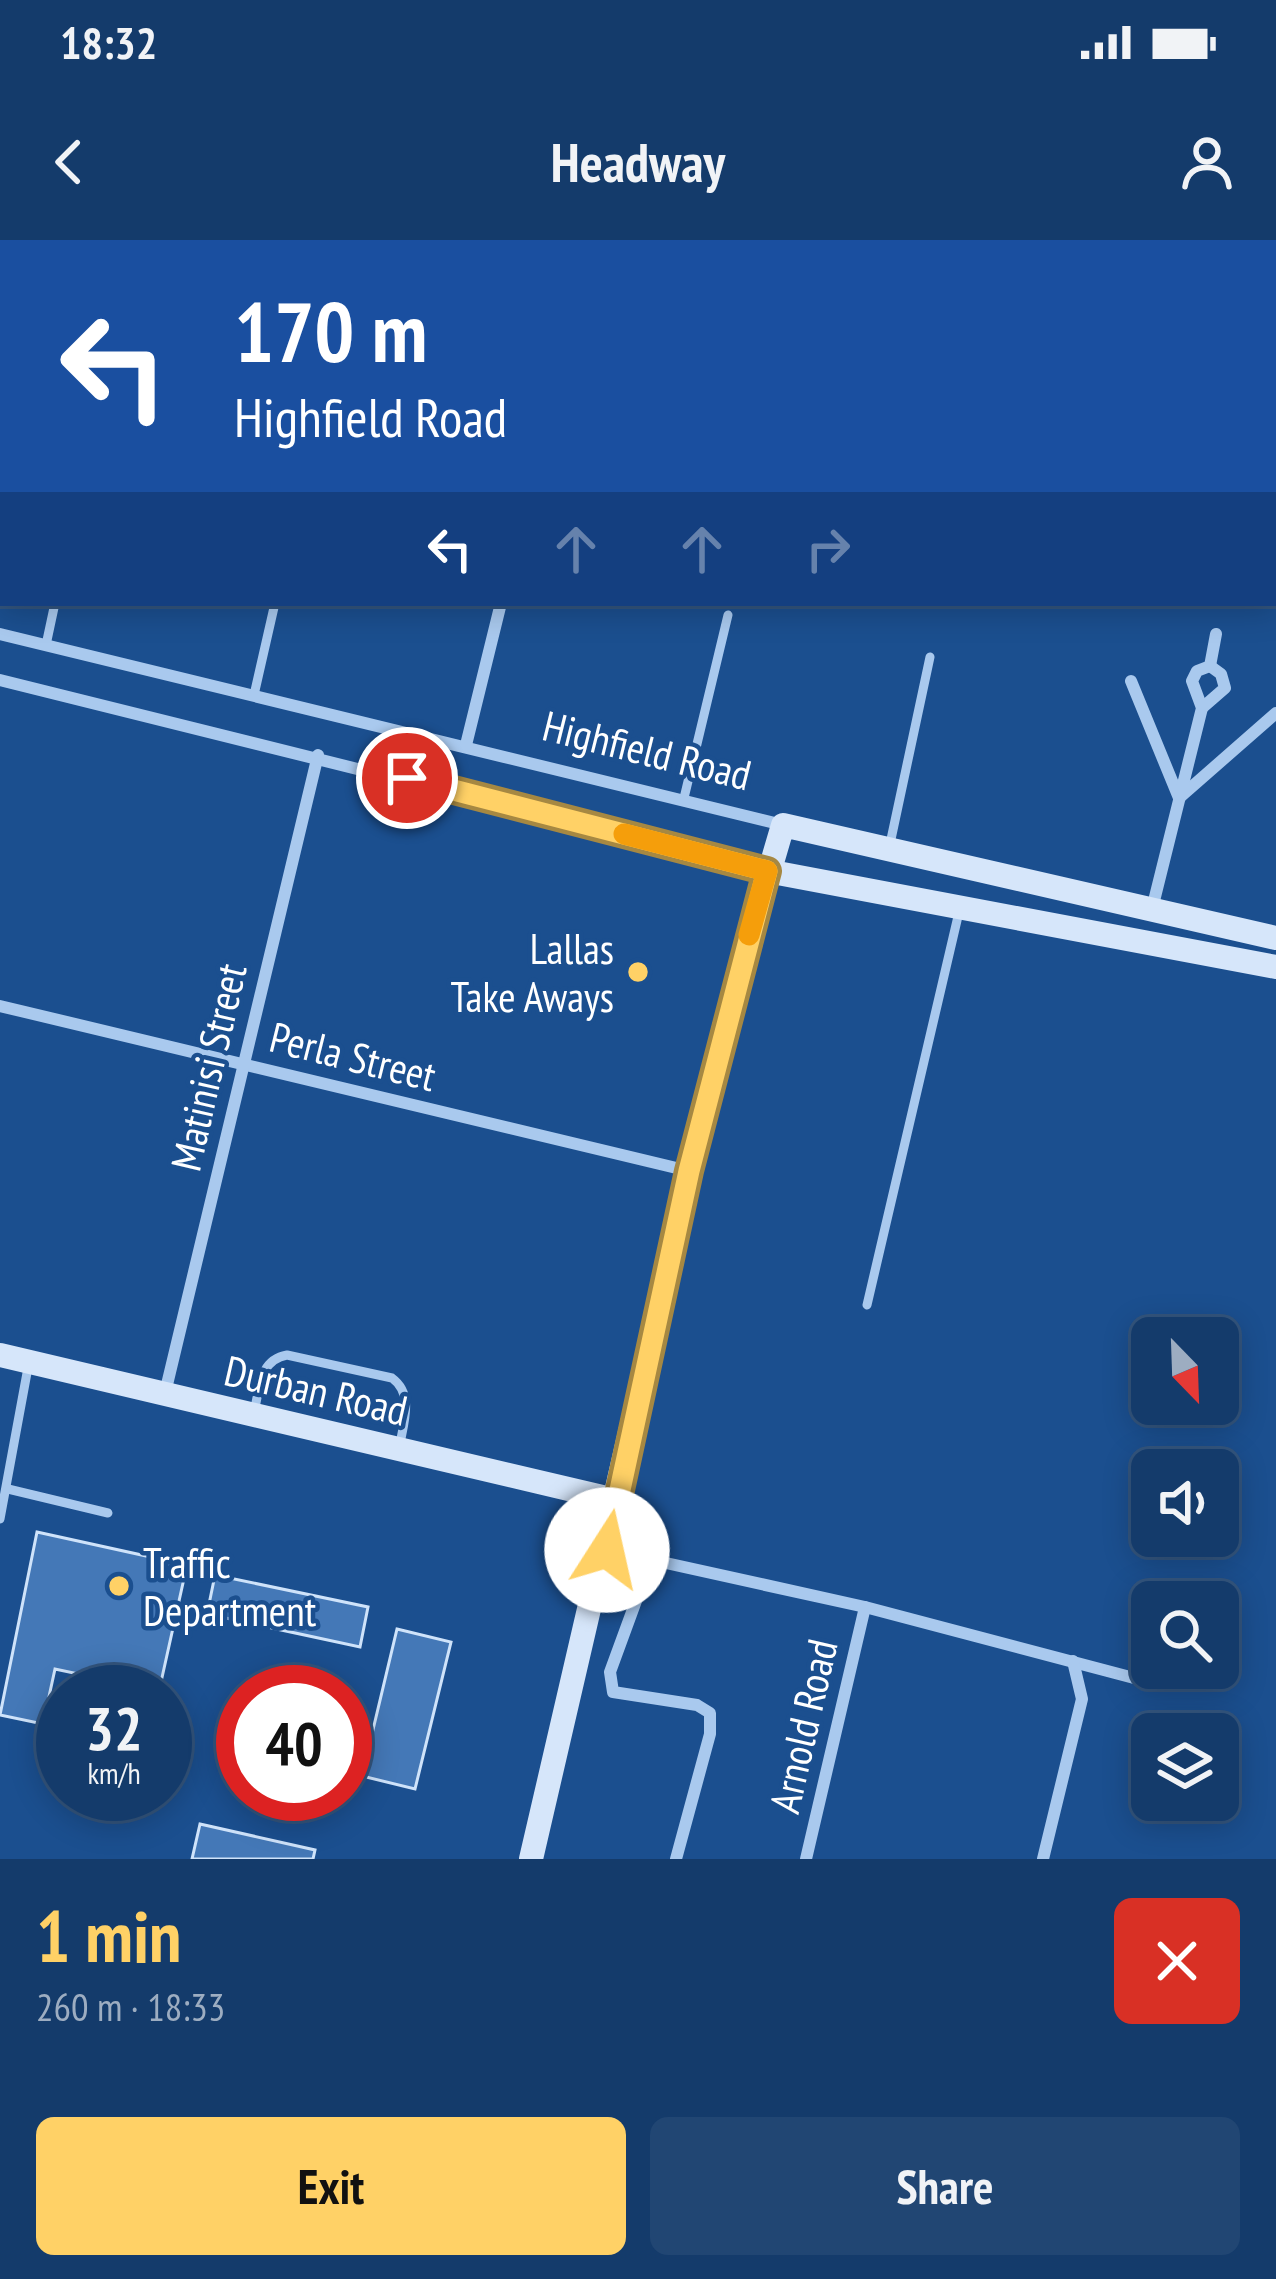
<!DOCTYPE html>
<html lang="en">
<head>
<meta charset="utf-8">
<style>
	:root { --surface:#143b6b; --page:#214673; --text:#f1f3f6; --muted:#9dadc1; --line:#33557e; --accent:#ffd166 }
	body { margin:0; font-family:"PT Sans Narrow",sans-serif; background:var(--page); color:var(--text); height:100vh; display:flex; flex-direction:column; font-size:45px; white-space:nowrap }
	* { box-sizing:border-box; margin:0 }
	p { font-size:39px; color:var(--muted) }
	.icon { flex:none; width:66px; height:66px; fill:none; stroke:currentColor; stroke-width:2; stroke-linecap:round; stroke-linejoin:round }
	.map { position:relative; height:1619px; overflow:hidden }
	.side { display:flex; flex-direction:column; background:var(--surface); flex:1 }
	.side>* { flex:none }
	.top-card { position:absolute; left:0px; top:0px; width:1278px; height:366px; box-shadow:0 6px 30px #0003,0 0 0 3px var(--line); background:#1a4fa0; color:#fff; overflow:hidden }
	.needle { width:78px; rotate:157deg }
	.controls { position:absolute; left:1131px; top:1077px; display:grid; gap:24px }
	.controls a { display:grid; place-items:center; width:108px; height:108px; border-radius:18px; background:var(--surface); box-shadow:0 6px 30px #0003,0 0 0 3px var(--line); font-size:60px }
	.speed { position:absolute; left:36px; top:1425px; display:flex; gap:24px; font-size:60px; font-weight:700; text-align:center }
	.speed>* { display:grid; place-content:center; width:156px; height:156px; border-radius:50%; background:var(--surface); box-shadow:0 6px 30px #0003,0 0 0 3px var(--line); line-height:1 }
	.speed small { font-size:30px; font-weight:400 }
	.speed .limit { border:18px solid #d22; background:#fff; color:#111 }
	.pin { position:absolute; display:grid; place-items:center; width:102px; height:102px; color:#fff; margin:-51px; border:6px solid #fff; border-radius:50%; box-shadow:0 3px 12px #0007 }
	.me { position:absolute; width:132px; margin:-66px; rotate:10deg; stroke-linejoin:round; filter:drop-shadow(0 0 9px #0008) }
	.turn { display:flex; align-items:center; gap:42px; height:252px; padding:0 36px; font-size:54px }
	.turn .icon { width:156px; height:156px; stroke-width:2.5 }
	.turn b { display:block; font-size:84px; line-height:102px }
	.lanes { display:flex; align-items:center; height:114px; padding:0 36px; background:#0003; justify-content:center; gap:60px; direction:ltr }
	.lanes .off { opacity:.35 }
	.round { display:grid; place-items:center; flex:none; width:126px; height:126px; border-radius:18px; background:var(--page) }
	.summary { display:flex; align-items:center; justify-content:space-between; height:204px; padding:0 36px }
	h1 { font-size:72px; font-weight:600; line-height:90px; color:var(--accent) }
	.primary-button { display:flex; gap:24px; margin-top:auto; padding:24px 36px }
	.primary-button a { flex:1; height:138px; border-radius:18px; background:var(--accent); color:#111; font-size:48px; font-weight:600; line-height:138px; text-align:center }
	.primary-button a+a { background:var(--page); color:var(--text) }
	.status { display:flex; justify-content:space-between; align-items:center; height:84px; padding:0 60px; background:var(--surface); direction:ltr }
	.status svg { height:33px; fill:currentColor }
	header { display:flex; justify-content:space-between; align-items:center; height:156px; padding:0 36px; background:var(--surface); font-size:54px; font-weight:600 }
	.map>svg:first-child { display:block }
</style>
</head>
<body>
<div class="status"><b>18:32</b><svg viewBox="0 0 49 12"><path d="M0 12V9h3v3zM5 12V6h3v6zM10 12V3h3v9zM15 12V0h3v12zM26 1h20v11H26zM47 4h2v5h-2z"/></svg></div>
<header><svg class="icon" aria-label="back" viewBox="0 0 24 24"><path d="M15 5l-7 7 7 7"/></svg>Headway<svg class="icon" aria-label="person" viewBox="0 0 24 24"><circle cx="12" cy="8" r="4"/><path d="M4 21q1-7 8-7t8 7"/></svg></header>
<div class="map">
<svg width="1276" height="1619" viewBox="0 0 1276 1619">
	<rect width="100%" height="100%" fill="#1b4f8f"/>
	<g fill="#4478b7" stroke="#cfe3fa" stroke-width="3">
		<path d="M37,1292L187,1325L159,1451L55,1429L43,1484L0,1475Z"/>
		<path d="M215,1335L368,1367L360,1407L207,1374Z"/>
		<path d="M397,1389L451,1402L415,1549L362,1536Z"/>
		<path d="M200,1584L315,1610L313,1619H192Z"/>
	</g>
	<g fill="none" stroke-linecap="round" stroke-linejoin="round">
		<g stroke="#a9c9ee" stroke-width="9">
			<path d="M141,3L142,0"/>
			<path d="M360,3L361,0"/>
			<path d="M813,3L814,0"/>
			<path d="M46,405L55,363"/>
			<path d="M254,455L275,363"/>
			<path d="M684,558L728,375"/>
			<path d="M890,604L930,417"/>
			<path d="M867,1065L959,672"/>
			<path d="M254,1172C260,1148 259,1120 287,1115L392,1138C415,1155 403,1184 399,1209"/>
			<path d="M8,1249L108,1273"/>
			<path d="M0,1279L29,1122"/>
		</g>
		<g stroke="#a9c9ee" stroke-width="12">
			<path d="M637,0L651,3"/>
			<path d="M588,3L589,0"/>
			<path d="M1034,3V0"/>
			<path d="M1246,3L1247,0"/>
			<path d="M1275,150H1276"/>
			<path d="M0,394L783,585"/>
			<path d="M0,440L767,631"/>
			<path d="M1131,441L1179,558L1276,473"/>
			<path d="M1202,468L1225,448L1221,434L1210,426"/>
			<path d="M466,505L501,363"/>
			<path d="M1152,669L1202,468L1192,441L1197,431L1210,426L1216,394"/>
			<path d="M0,766L689,931"/>
			<path d="M165,1153L318,515"/>
			<path d="M607,1310L865,1367L1134,1438"/>
			<path d="M651,1320L610,1432L613,1452L697,1465L710,1473V1494L676,1619"/>
			<path d="M806,1619L865,1367"/>
			<path d="M1043,1619L1082,1459L1073,1421"/>
		</g>
		<g stroke="#d6e6fa" stroke-width="24">
			<path d="M767,631L1276,727"/>
			<path d="M0,1115L615,1260"/>
			<path d="M531,1619L724,787L783,585L1276,698"/>
		</g>
	</g>
	<g fill="none" stroke-linecap="round" stroke-linejoin="round">
		<defs>
			<path id="route" d="M407,538L767,631L689,931L607,1310"/>
		</defs>
		<use href="#route" stroke="#a68842" stroke-width="30"/>
		<use href="#route" stroke="#ffd166" stroke-width="21"/>
		<path stroke="#f59e0b" stroke-width="21" d="M624,594L767,631L749,695"/>
	</g>
	<g fill="#ffd166" stroke="#1b4f8f" stroke-width="4.5">
		<circle cx="638" cy="732" r="12"/>
		<circle cx="119" cy="1346" r="12"/>
	</g>
	<g text-anchor="middle" dominant-baseline="central" stroke-width="9" stroke-linejoin="round" paint-order="stroke">
		<g font-size="42" fill="#fff" stroke="#1b4f8f">
			<text transform="translate(647 510) rotate(14)">Highfield Road</text>
			<text transform="translate(353 816) rotate(14)">Perla Street</text>
			<text transform="translate(208 827) rotate(-77)">Matinisi Street</text>
			<text transform="translate(316 1150) rotate(13)">Durban Road</text>
			<text transform="translate(803 1486) rotate(-77)">Arnold Road</text>
		</g>
		<g font-size="42" fill="#fff" stroke="#1b4f8f" text-anchor="end">
			<text x="614" y="708">Lallas<tspan x="614" dy="48">Take Aways</tspan></text>
			<text x="143" y="1322" text-anchor="start">Traffic<tspan x="143" dy="48">Department</tspan></text>
		</g>
	</g>
</svg>
<div class="controls">
<a><svg class="needle" viewBox="-14 -14 28 28"><path d="M0-13l5 13h-10z" fill="#e53935"/><path d="M0 13l5-13h-10z" fill="#9dadc1"/></svg></a>
<a><svg class="icon" aria-label="sound" viewBox="0 0 24 24"><path d="M4 9h4l5-4v14l-5-4H4zM17 9q2 3 0 6"/></svg></a>
<a><svg class="icon" aria-label="search" viewBox="0 0 24 24"><circle cx="10" cy="10" r="6"/><path d="M15 15l6 6"/></svg></a>
<a><svg class="icon" aria-label="layers" viewBox="0 0 24 24"><path d="M12 4l9 5-9 5-9-5zM3 14l9 5 9-5"/></svg></a>
</div>
<div class="speed"><div>32<small>km/h</small></div><div class="limit">40</div></div>
<div class="pin" style="left:407px;top:538px;background:#d93025"><svg class="icon" aria-label="arrive" viewBox="0 0 24 24"><path d="M6 21V4h12l-3 4 3 4H6"/></svg></div>
<svg class="me" style="left:607px;top:1310px" viewBox="-20 -20 40 40"><circle r="19" fill="#fff"/><path d="M0-13L10 11 0 6-10 11z" fill="#ffd166"/></svg>
<div class="top-card">
<div class="turn"><svg class="icon" aria-label="left" viewBox="0 0 24 24"><path d="M17 20v-9H6M10 6l-5 5 5 5"/></svg><div><b>170 m</b>Highfield Road</div></div>
<div class="lanes"><svg class="icon" aria-label="left" viewBox="0 0 24 24"><path d="M17 20v-9H6M10 6l-5 5 5 5"/></svg><svg class="icon off" aria-label="ahead" viewBox="0 0 24 24"><path d="M12 20V5M6 11l6-6 6 6"/></svg><svg class="icon off" aria-label="ahead" viewBox="0 0 24 24"><path d="M12 20V5M6 11l6-6 6 6"/></svg><svg class="icon off" aria-label="right" viewBox="0 0 24 24"><path d="M7 20v-9h11M14 6l5 5-5 5"/></svg></div>
</div>
</div>
<section class="side">
<div class="summary"><div><h1>1 min</h1><p>260 m · 18:33</p></div><a class="round" style="background:#d93025;color:#fff"><svg class="icon" aria-label="close" viewBox="0 0 24 24"><path d="M6 6l12 12M18 6L6 18"/></svg></a></div>
<div class="primary-button"><a>Exit</a><a>Share</a></div>
</section>
</body>
</html>
